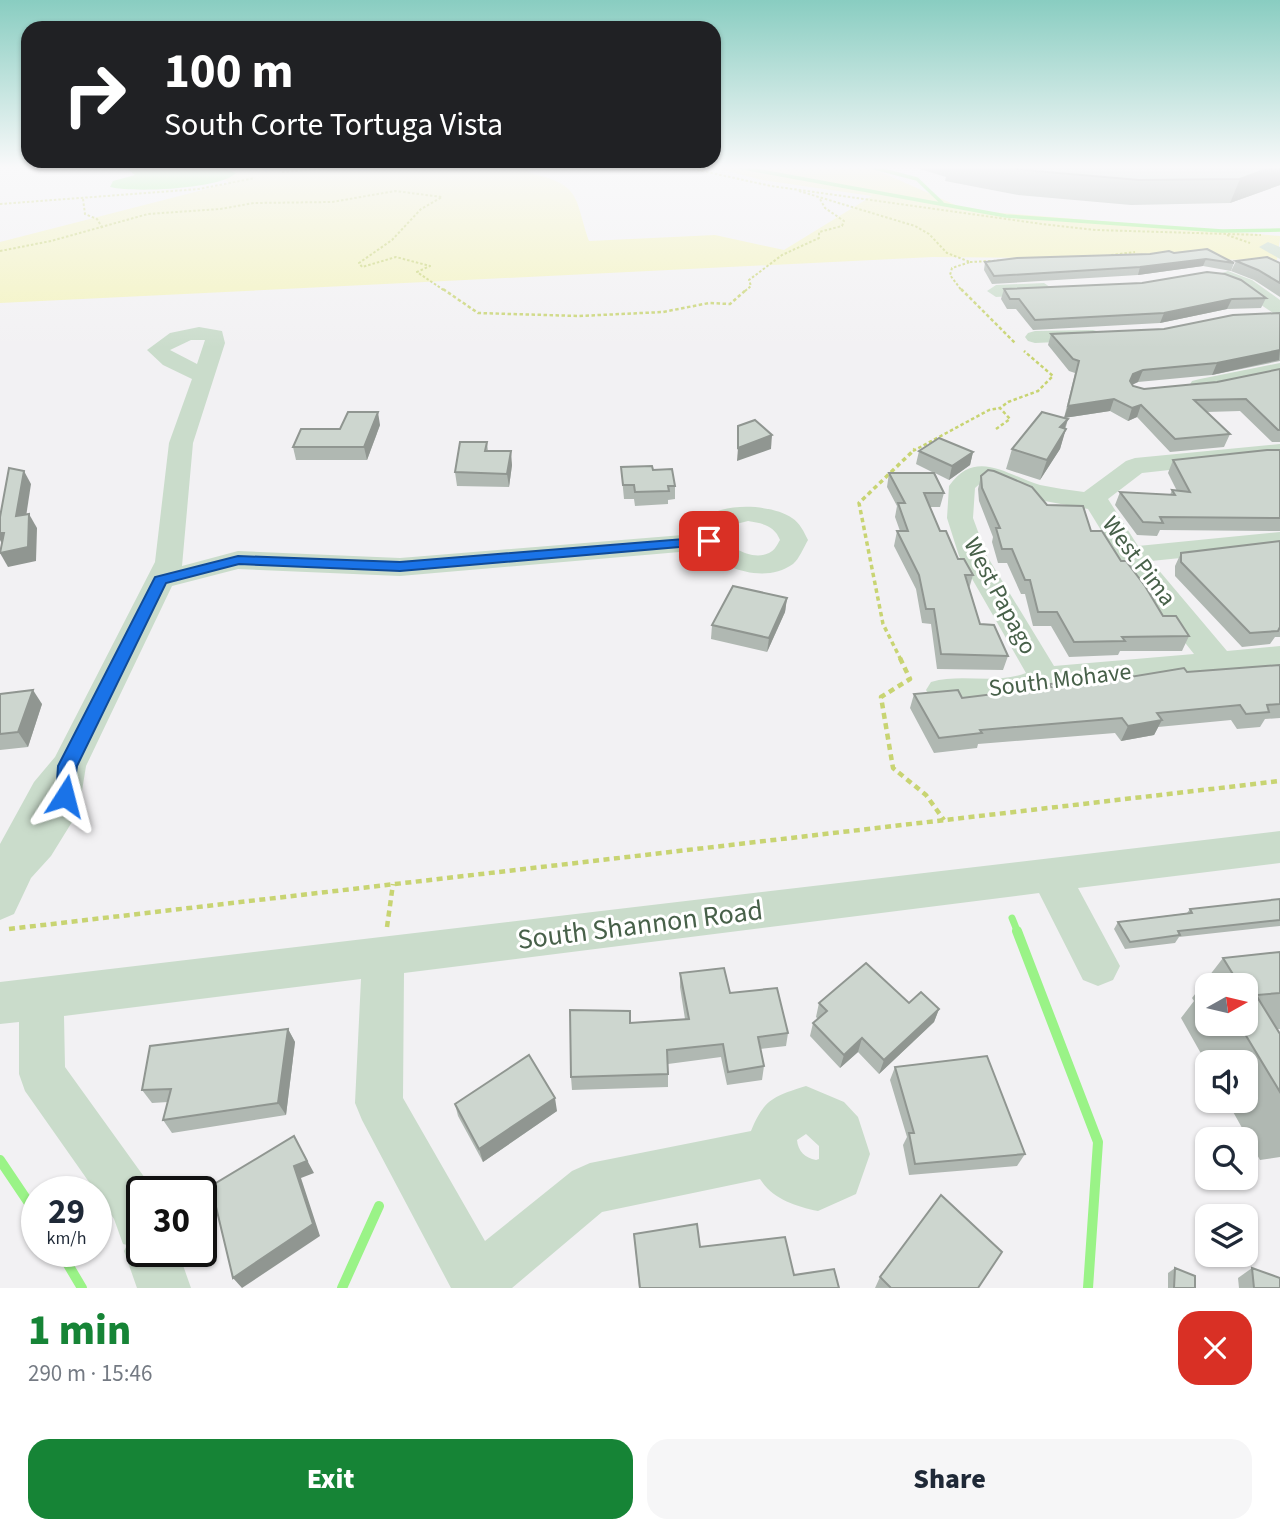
<!DOCTYPE html>
<html lang="en">
<head>
<meta charset="utf-8">
<style>
	:root { --surface:#fff; --page:#f6f6f7; --text:#1f2937; --muted:#747a83; --accent:#168436 }
	body { margin:0; font-family:"Source Sans 3",sans-serif; background:var(--page); color:var(--text); height:100vh; display:flex; flex-direction:column; font-size:26px; white-space:nowrap }
	* { box-sizing:border-box; margin:0 }
	p { font-size:23px; color:var(--muted) }
	.icon { flex:none; width:38px; height:38px; fill:none; stroke:currentColor; stroke-width:2; stroke-linecap:round; stroke-linejoin:round }
	.map { position:relative; height:1288px; overflow:hidden }
	.sheet { display:flex; flex-direction:column; background:var(--surface); flex:1 }
	.sheet>* { flex:none }
	.guide { position:absolute; left:21px; top:21px; width:700px; height:147px; border-radius:21px; box-shadow:0 2px 5px #0004; background:#202124; color:#fff; overflow:hidden }
	.needle { width:46px; rotate:82deg }
	.tools { position:absolute; left:1195px; top:973px; display:grid; gap:14px }
	.tools a { display:grid; place-items:center; width:63px; height:63px; border-radius:14px; background:var(--surface); box-shadow:0 2px 5px #0004; font-size:35px }
	.speed { position:absolute; left:21px; top:1176px; display:flex; gap:14px; font-size:35px; font-weight:700; text-align:center }
	.speed>* { display:grid; place-content:center; width:91px; height:91px; border-radius:50%; background:var(--surface); box-shadow:0 2px 5px #0004; line-height:1 }
	.speed small { font-size:18px; font-weight:400 }
	.speed .limit { border:4px solid #111; border-radius:10px; background:#fff; color:#111 }
	.pin { position:absolute; display:grid; place-items:center; width:60px; height:60px; color:#fff; margin:-30px; border-radius:14px; box-shadow:0 4px 10px #0006 }
	.me { position:absolute; width:77px; margin:-38px; rotate:9deg; stroke-linejoin:round; filter:drop-shadow(0 0 5px #0008) }
	.turn { display:flex; align-items:center; gap:24px; height:147px; padding:0 28px; font-size:32px }
	.turn .icon { width:91px; height:91px; stroke-width:2.5 }
	.turn b { display:block; font-size:49px; line-height:60px }
	.round { display:grid; place-items:center; flex:none; width:74px; height:74px; border-radius:21px; background:var(--page) }
	.headline { display:flex; align-items:center; justify-content:space-between; height:119px; padding:0 28px }
	h1 { font-size:42px; font-weight:800; line-height:52px; color:var(--accent) }
	.action { display:flex; gap:14px; margin-top:auto; padding:14px 28px }
	.action a { flex:1; height:80px; border-radius:21px; background:var(--accent); color:#fff; font-size:28px; font-weight:800; line-height:80px; text-align:center }
	.action a+a { background:var(--page); color:var(--text) }
	.map>svg:first-child { display:block }
</style>
</head>
<body>
<div class="map">
<svg width="1280" height="1288" viewBox="0 0 1280 1288">
	<rect width="100%" height="100%" fill="#f2f1f3"/>
	<path fill="#f3f3bd" d="M202,167H305L363,171L396,167H529L530,173C582,185 574,197 589,241L715,235L784,250L872,196L762,180L712,167H869L967,210L1280,236V239L1277,260L933,257L0,303V242L230,183Z"/>
	<path fill="#9af387" d="M125,167H221L236,173C221,189 133,193 110,187L113,181L135,175Z"/>
	<g fill="none" stroke-linecap="round" stroke-linejoin="round">
		<g stroke="#9af387" stroke-width="3.5">
			<path d="M738,167L1006,216L1222,231L1280,230"/>
			<path d="M871,167L917,179L942,203"/>
		</g>
		<path stroke="#9af387" stroke-width="7" d="M1012,918L1018,933"/>
		<g stroke="#9af387" stroke-width="10">
			<path d="M1017,931L1098,1142L1088,1288"/>
			<path d="M0,1160L37,1215"/>
			<path d="M60,1251L82,1288"/>
			<path d="M342,1288L379,1206"/>
		</g>
		<g stroke="#c8d472" stroke-width="2" stroke-dasharray="2.5 2" stroke-linecap="butt">
			<path d="M684,167L771,186L1042,224L1096,230L1261,235"/>
			<path d="M282,172L343,167"/>
			<path d="M799,191L915,226L929,234L947,253L970,262L952,268L950,275L962,291"/>
			<path d="M83,199L85,214L97,219L103,229"/>
			<path d="M0,204L199,189L255,178"/>
			<path d="M1227,235L1250,243"/>
			<path d="M0,251L51,241L148,214L220,209L254,203L332,202L395,191L442,197L421,209L392,240L359,263L362,267L396,257L430,266L417,272L445,291"/>
			<path d="M1111,255L1135,252"/>
			<path d="M970,262L1076,257"/>
			<path d="M745,291L751,286L749,280L782,255L819,238V232L842,226L844,221L825,208L820,199"/>
		</g>
		<g stroke="#c8d472" stroke-width="2.5" stroke-dasharray="3.5 2.5" stroke-linecap="butt">
			<path d="M443,289L478,313L579,316L663,312L709,303L730,304L747,289"/>
			<path d="M961,289L1016,344"/>
			<path d="M996,429L1010,419L1000,408L1008,402L1038,391L1053,376L1024,351"/>
			<path d="M913,451L989,410L1000,408"/>
		</g>
		<path stroke="#c8d472" stroke-width="3.5" stroke-dasharray="4.5 3.5" stroke-linecap="butt" d="M901,660L883,624L859,503L915,449"/>
		<g stroke="#c8d472" stroke-width="4.5" stroke-dasharray="6 4.5" stroke-linecap="butt">
			<path d="M900,658L910,679L881,697L893,768L926,795L944,820"/>
			<path d="M387,927L393,884"/>
			<path d="M9,929L1280,781"/>
		</g>
		<g fill="#cadccb" fill-rule="evenodd">
			<path d="M258,167H273V168L266,172Z"/>
			<path d="M1268,242L1280,247V259L1259,247Z"/>
			<path d="M1228,271L1252,280L1280,300V315L1273,313L1219,277L1222,273Z"/>
			<path d="M1044,283L1053,289L1051,293L996,297L987,291L996,285Z"/>
			<path d="M199,327L222,331L225,343L193,443L182,566L238,551L400,558L695,534C700,500 770,502 792,518C800,523 804,532 808,540C804,547 799,559 793,564C765,584 725,569 703,550L400,576L238,569L172,586L86,766L81,797L72,822L51,856L31,878L14,914L0,920V844L34,782L55,757L155,562L169,443L192,379L163,365L147,350L170,333ZM191,340H205L197,364L170,350ZM748,521C762,523 775,526 780,540C777,545 775,550 769,553C753,561 727,548 722,532L728,526Z"/>
			<path d="M1093,330L1100,332L1103,336L1100,340L1035,343L1028,341L1025,337L1028,333L1035,331Z"/>
			<path d="M1280,363V377L1200,393L1192,391L1189,386L1192,381L1200,379Z"/>
			<path d="M1280,444V458L1142,473L1108,499L1138,546L1280,532V548L1151,561L1227,651L1280,646V668L1049,689L1012,703L943,702L931,698L926,690L931,682C962,673 995,685 1026,673L959,556L947,518L949,486C976,447 1008,476 1040,485C1054,488 1070,490 1084,492L1126,461L1135,458ZM983,481L991,482L1023,497L1088,509L1120,561L1194,654L1054,666L987,556L973,518L975,488Z"/>
			<path d="M1280,831V863L1078,888L1120,966L1113,980L1098,986L1083,980L1039,893L404,973L403,1098L485,1241L572,1171L590,1163L751,1131C764,1099 774,1096 806,1086L844,1102L858,1117L870,1154L856,1194L818,1211C795,1206 773,1199 760,1179L602,1212L512,1288H451L362,1120L355,1103L361,979L64,1016L65,1067L155,1192H142V1251H178L191,1288H137L124,1251L127,1245L123,1244L114,1219L96,1192L25,1091L19,1074V1022L0,1024V982ZM806,1134L819,1146V1159L816,1160C805,1158 798,1151 797,1140Z"/>
		</g>
	</g>
	<g fill="#b0b8b2" fill-rule="evenodd">
		<path d="M913,167H1280V185L1230,203L1131,205L1018,195L945,181L946,177Z"/>
		<path d="M1174,253L1234,263L1231,271L1203,266L1138,275L992,284L984,270L985,262Z"/>
		<path d="M1236,261L1280,263V297L1254,280L1231,271Z"/>
		<path d="M1004,289L1266,298L1261,308L1227,309L1160,323L1033,330L1016,309H1007L1001,299Z"/>
		<path d="M1280,313V361L1212,375L1138,382L1132,385L1133,386L1144,389L1217,382L1280,369V442H1272L1240,411L1207,412L1230,434L1224,447L1170,452L1137,417L1128,421L1110,411L1064,418L1068,419L1060,449L1040,480L1006,469L1012,449L1064,418L1075,373L1069,371L1048,345L1051,334L1164,329Z"/>
		<path d="M380,425L367,460H296L293,447L340,429Z"/>
		<path d="M487,442L488,451L512,465L509,487L457,486L455,472Z"/>
		<path d="M1280,450V531L1160,530L1157,536L1137,535L1115,505L1120,492L1170,495L1172,490L1177,491L1168,473L1173,460Z"/>
		<path d="M919,451L973,452L970,465L949,480L935,473L944,493L940,507H930L940,531L958,559L973,575L969,589L980,624L1008,656L1003,670L937,669L931,624L922,623L916,589L894,546L897,531H900L895,517L897,506L887,487L889,473H934L916,464Z"/>
		<path d="M621,467L653,470L675,486V499L668,500V504L635,506L634,499H624Z"/>
		<path d="M981,476L1047,505L1091,531L1121,561L1163,616L1189,636L1182,651H1120L1118,655L1069,657L1051,626H1033L1025,594H1021L1007,563H998L992,542L993,537L979,501L978,489Z"/>
		<path d="M1280,541V637H1275L1270,644L1242,647L1175,576V566L1181,553Z"/>
		<path d="M787,598L785,612L767,652L711,639L712,625Z"/>
		<path d="M1280,665V718L1265,719L1260,727L1237,729L1231,720L1158,727L1154,735L1121,741L1115,733L978,744L977,748L934,753L910,708L914,694L962,698L1048,688L1049,684H1088L1187,672Z"/>
		<path d="M0,694L42,704L28,747L0,750Z"/>
		<path d="M1280,899V926L1179,937L1175,943L1125,949L1114,929L1118,922L1187,913L1190,909Z"/>
		<path d="M1280,952V1029H1277L1280,1034V1157L1260,1160L1227,1101H1246V1062H1208V1066L1181,1018L1194,1001L1192,998L1223,958ZM1208,985H1246V1024H1208Z"/>
		<path d="M680,973L730,993L788,1033L786,1046L760,1049L764,1066L762,1080L727,1085L721,1057L668,1064V1087L572,1090L571,1077L630,1023L685,1019L680,987Z"/>
		<path d="M819,1003L939,1009L934,1022L879,1074L858,1052L840,1068L810,1036L813,1023L818,1019L816,1017Z"/>
		<path d="M288,1029L295,1042L286,1115L172,1133L163,1120L168,1102L152,1103L142,1090Z"/>
		<path d="M895,1067L1025,1154L1017,1166L909,1175L903,1145L907,1137L890,1080Z"/>
		<path d="M455,1104L557,1111L483,1162L458,1116Z"/>
		<path d="M634,1234L700,1247L839,1288H639Z"/>
		<path d="M1175,1268L1195,1288H1168V1273Z"/>
		<path d="M1252,1268L1280,1288H1239L1238,1278Z"/>
		<path d="M880,1277L978,1288H875Z"/>
	</g>
	<g fill="#909691">
		<path d="M1272,167H1280V185L1230,203L1240,179Z"/>
		<path d="M1206,259L1203,266L1138,275L1140,267Z"/>
		<path d="M1232,299L1227,309L1160,323L1164,313Z"/>
		<path d="M1280,350L1279,360L1212,375L1217,363Z"/>
		<path d="M1143,370L1138,382L1129,386L1133,374Z"/>
		<path d="M1114,399L1110,411L1064,418L1068,406Z"/>
		<path d="M1141,405L1137,417L1128,421L1132,408Z"/>
		<path d="M378,412L380,425L367,460L364,447Z"/>
		<path d="M1068,419L1062,435L1066,429L1060,449L1040,480L1047,460L1060,427Z"/>
		<path d="M772,435L771,449L737,461L738,448Z"/>
		<path d="M511,451L512,465L509,487L507,474Z"/>
		<path d="M973,452L970,465L949,480L952,466Z"/>
		<path d="M24,471L31,484L24,530L16,516Z"/>
		<path d="M29,514L37,528L36,561L8,567L0,553Z"/>
		<path d="M0,533H4V548L0,540Z"/>
		<path d="M787,598L785,612L767,652L769,638Z"/>
		<path d="M33,690L42,704L28,747L18,732Z"/>
		<path d="M1162,720L1154,735L1121,741L1128,726Z"/>
		<path d="M939,1009L934,1022L879,1074L884,1060Z"/>
		<path d="M288,1029L295,1042L286,1115L278,1103Z"/>
		<path d="M862,1038L858,1052L840,1068L844,1055Z"/>
		<path d="M555,1098L557,1111L483,1162L479,1149Z"/>
		<path d="M294,1136L314,1173L301,1178L320,1236L242,1288L233,1278L294,1166Z"/>
	</g>
	<g fill="#cdd6cf" stroke="#909691" stroke-width="2">
		<path d="M1008,167H1272L1240,179L1139,180L1024,170Z"/>
		<path d="M1207,249L1234,263L1206,259L1140,267L994,276L985,262L1017,258L1150,254L1169,251L1174,253Z"/>
		<path d="M1267,257L1280,263V283L1258,270L1236,261Z"/>
		<path d="M1207,272L1225,274L1241,280L1266,298L1232,299L1164,313L1035,320L1019,299H1010L1004,289L1142,283Z"/>
		<path d="M1280,313V350L1217,363L1143,370L1133,374L1130,381L1133,386L1144,389L1217,382L1280,369V430H1278L1246,399L1194,400L1230,434L1175,439L1141,405L1132,408L1114,399L1068,406L1079,361L1073,359L1051,334L1164,329L1233,315Z"/>
		<path d="M348,412H378L364,447H293L301,429H340Z"/>
		<path d="M1042,412L1068,419L1060,427L1066,429L1047,460L1012,449Z"/>
		<path d="M755,420L772,435L738,448V426Z"/>
		<path d="M939,438L973,452L952,466L919,451Z"/>
		<path d="M460,442H487L485,451H511L507,474L455,472Z"/>
		<path d="M1267,450H1280V518L1160,517L1163,523L1143,522L1120,492L1175,495L1172,490L1190,492L1173,460Z"/>
		<path d="M652,466L653,470L672,469L675,486H668L669,491L635,492L634,485H623L621,467Z"/>
		<path d="M9,468L24,471L16,516L29,514L28,547L0,553L4,533H0V517Z"/>
		<path d="M988,470L994,471L1032,487L1047,505L1083,506L1091,531H1102L1121,561H1126L1145,586L1163,616H1176L1189,636L1122,637L1125,641L1074,642L1057,612H1038L1030,580H1025L1012,549H1002L996,528H1000L982,488L981,476Z"/>
		<path d="M889,473H934L944,493H924L940,531H946L958,559H964L973,575H965L980,624L994,625L1008,656L941,654L934,609H926L919,575L897,531H908L898,503H905Z"/>
		<path d="M1280,541V627L1278,631L1250,633L1181,562V553Z"/>
		<path d="M733,586L787,598L769,638L712,625Z"/>
		<path d="M1280,665V704L1267,705L1269,712L1246,714L1240,705L1157,713L1162,720L1128,726L1122,718L980,730L982,733L939,738L914,694L958,690L962,698L1051,687L1049,684L1086,681L1088,684L1184,668L1187,672Z"/>
		<path d="M33,690L18,732L0,734V694Z"/>
		<path d="M1280,899V920L1178,931L1180,935L1130,942L1118,922L1192,913L1190,909Z"/>
		<path d="M1280,952V993L1256,995L1280,1034V1092L1239,1024H1246V985H1216L1211,978L1234,976L1223,958Z"/>
		<path d="M866,963L909,1003L921,992L939,1009L884,1060L862,1038L844,1055L813,1023L827,1011L819,1003Z"/>
		<path d="M724,968L730,993L777,988L788,1033L758,1037L764,1066L728,1072L723,1044L667,1050L668,1074L571,1077L570,1010L630,1011V1023L689,1019L680,973Z"/>
		<path d="M288,1029L278,1103L163,1120L171,1089L142,1090L150,1046Z"/>
		<path d="M529,1055L555,1098L479,1149L455,1104Z"/>
		<path d="M987,1056L1025,1154L915,1164L909,1133H914L895,1067Z"/>
		<path d="M294,1136L307,1161L294,1166L313,1224L233,1278L211,1186Z"/>
		<path d="M941,1195L1002,1252L978,1288H891L880,1277Z"/>
		<path d="M697,1224L700,1247L785,1237L794,1275L834,1269L839,1288H640L634,1234Z"/>
		<path d="M1175,1268L1195,1276V1288H1174Z"/>
		<path d="M1252,1268L1280,1278V1288H1254Z"/>
	</g>
	<linearGradient id="sky" x2="0" y2="1"><stop stop-color="#89cdc1"/><stop offset="0.48" stop-color="#f9f9fa"/><stop offset="1" stop-color="#f9f9fa" stop-opacity="0"/></linearGradient>
	<rect width="1280" height="348" fill="url(#sky)"/>
	<path fill="#1a73e8" stroke="#114b97" stroke-width="2" d="M709,537L716,541L714,544L400,571L239,564L166,583L77,766L72,801L65,803L58,801L56,796L58,766L155,577L238,556L400,562Z"/>
	<g text-anchor="middle" dominant-baseline="central" stroke-width="6" stroke-linejoin="round" paint-order="stroke">
		<g font-size="24" fill="#476049" stroke="#fff">
			<text transform="translate(1139 561) rotate(53)">West Pima</text>
			<text transform="translate(1000 596) rotate(62)">West Papago</text>
			<text transform="translate(1060 680) rotate(-7)">South Mohave</text>
		</g>
		<g font-size="28" fill="#476049" stroke="#fff">
			<text transform="translate(640 925) rotate(-7)">South Shannon Road</text>
		</g>
	</g>
</svg>
<div class="tools">
<a><svg class="needle" viewBox="-14 -14 28 28"><path d="M0-13l5 13h-10z" fill="#e53935"/><path d="M0 13l5-13h-10z" fill="#747a83"/></svg></a>
<a><svg class="icon" aria-label="sound" viewBox="0 0 24 24"><path d="M4 9h4l5-4v14l-5-4H4zM17 9q2 3 0 6"/></svg></a>
<a><svg class="icon" aria-label="search" viewBox="0 0 24 24"><circle cx="10" cy="10" r="6"/><path d="M15 15l6 6"/></svg></a>
<a><svg class="icon" aria-label="layers" viewBox="0 0 24 24"><path d="M12 4l9 5-9 5-9-5zM3 14l9 5 9-5"/></svg></a>
</div>
<div class="speed"><div>29<small>km/h</small></div><div class="limit">30</div></div>
<div class="pin" style="left:709px;top:541px;background:#d93025"><svg class="icon" aria-label="arrive" viewBox="0 0 24 24"><path d="M6 21V4h12l-3 4 3 4H6"/></svg></div>
<svg class="me" style="left:65px;top:796px" viewBox="-20 -20 40 40"><path d="M0-17L14 15 0 8-14 15z" fill="#1a73e8" stroke="#fff" stroke-width="4"/></svg>
<div class="guide">
<div class="turn"><svg class="icon" aria-label="right" viewBox="0 0 24 24"><path d="M7 20v-9h11M14 6l5 5-5 5"/></svg><div><b>100 m</b>South Corte Tortuga Vista</div></div>
</div>
</div>
<section class="sheet">
<div class="headline"><div><h1>1 min</h1><p>290 m · 15:46</p></div><a class="round" style="background:#d93025;color:#fff"><svg class="icon" aria-label="close" viewBox="0 0 24 24"><path d="M6 6l12 12M18 6L6 18"/></svg></a></div>
<div class="action"><a>Exit</a><a>Share</a></div>
</section>
</body>
</html>
